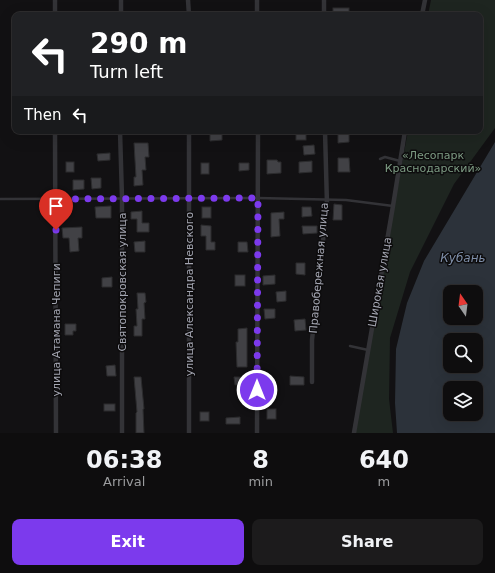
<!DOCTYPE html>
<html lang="en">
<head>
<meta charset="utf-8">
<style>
	:root { --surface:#0e0d0e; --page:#1c1b1c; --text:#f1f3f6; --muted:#9b9c9e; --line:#2e2d2e; --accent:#7c3aed }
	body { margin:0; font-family:"DejaVu Sans",sans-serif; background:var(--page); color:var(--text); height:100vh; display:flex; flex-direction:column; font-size:15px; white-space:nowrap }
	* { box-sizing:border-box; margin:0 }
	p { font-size:13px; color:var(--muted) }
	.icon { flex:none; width:22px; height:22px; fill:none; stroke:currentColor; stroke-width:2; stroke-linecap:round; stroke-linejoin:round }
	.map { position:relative; height:433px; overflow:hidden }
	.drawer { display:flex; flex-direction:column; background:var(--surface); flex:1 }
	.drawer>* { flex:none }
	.guide { position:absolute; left:12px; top:12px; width:471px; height:122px; border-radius:8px; box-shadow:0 4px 16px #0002,0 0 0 1px var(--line); background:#202124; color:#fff; overflow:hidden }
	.needle { width:26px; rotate:346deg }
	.buttons { position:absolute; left:443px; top:285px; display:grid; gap:8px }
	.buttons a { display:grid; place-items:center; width:40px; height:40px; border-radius:8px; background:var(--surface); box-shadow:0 4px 16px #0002,0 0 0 1px var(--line); font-size:20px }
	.pin { position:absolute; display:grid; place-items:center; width:34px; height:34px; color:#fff; margin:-41px -17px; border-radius:50% 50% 50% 0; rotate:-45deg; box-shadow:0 0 4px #0007 }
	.pin .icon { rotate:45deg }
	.me { position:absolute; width:44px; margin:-22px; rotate:0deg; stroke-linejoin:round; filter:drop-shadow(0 0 3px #0008) }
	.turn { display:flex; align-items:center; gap:14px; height:84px; padding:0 12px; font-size:18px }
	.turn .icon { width:52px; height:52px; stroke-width:2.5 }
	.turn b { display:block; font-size:28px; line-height:34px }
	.then { display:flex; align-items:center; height:38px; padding:0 12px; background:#0003; gap:8px; font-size:15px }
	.eta { display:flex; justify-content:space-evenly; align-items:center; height:68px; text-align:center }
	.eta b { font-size:24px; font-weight:700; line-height:28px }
	.button { display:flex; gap:8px; margin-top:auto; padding:8px 12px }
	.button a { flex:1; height:46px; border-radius:8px; background:var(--accent); color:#fff; font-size:16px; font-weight:700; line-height:46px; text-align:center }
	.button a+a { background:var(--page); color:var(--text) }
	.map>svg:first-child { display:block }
</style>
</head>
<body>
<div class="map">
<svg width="495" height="433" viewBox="0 0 495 433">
	<rect width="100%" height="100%" fill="#121113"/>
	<path fill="#1e2520" d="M431,0H495V128L454,184L410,272L390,338L389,399L393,433H352L408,131H480V15H428Z"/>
	<path fill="#2c323a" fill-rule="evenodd" d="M495,142V433H397L395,403L396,349L407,303L424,261ZM450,292H476V318H450ZM450,340H476V366H450ZM450,388H476V414H450Z"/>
	<g fill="#414145" stroke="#2c2c2e">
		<rect x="333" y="8" width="16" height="7"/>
		<path d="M210,131H222V140L210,141Z"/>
		<rect x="296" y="131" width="10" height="9"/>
		<path d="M338,131H349V142L338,143Z"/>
		<path d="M134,143H148L149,157H145L146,170H142L143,185L134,186V177H136Z"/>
		<path d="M314,145L315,154L304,155L303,146Z"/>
		<path d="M110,153V160L98,161L97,154Z"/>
		<path d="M338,158H349L350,172H338Z"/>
		<path d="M267,160H277L278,162H281V173L267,174Z"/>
		<path d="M312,161V172L299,173V162Z"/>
		<rect x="66" y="162" width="8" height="10"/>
		<rect x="201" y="163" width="8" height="11"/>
		<path d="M239,163H249V170L239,171Z"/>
		<path d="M91,178H101V188L92,189Z"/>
		<path d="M73,180H84V189L73,190Z"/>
		<path d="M334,204L342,205V220H333Z"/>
		<path d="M111,206V218H96L95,207Z"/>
		<rect x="202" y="207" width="9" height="11"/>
		<path d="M302,207H311L312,216L302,217Z"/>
		<path d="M142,211V223H149V232H137V219H131V212Z"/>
		<path d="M284,212V219H279L280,236L271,237V213Z"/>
		<path d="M201,225L211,226V242H215V250H206V236H201Z"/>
		<path d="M302,226H317V233L303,234Z"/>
		<path d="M82,227V238H78L79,251L70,252L69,238H63L62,228Z"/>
		<path d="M145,241V252H135L134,242Z"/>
		<path d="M238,242H247L248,252H238Z"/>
		<path d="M296,263H305V275L296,274Z"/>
		<rect x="235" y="275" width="10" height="11"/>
		<path d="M275,275V284L263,285V276Z"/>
		<path d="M112,277V287H102V278Z"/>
		<path d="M286,291V301L277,302L276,292Z"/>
		<path d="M137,293H145L146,302L144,303L145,319H142V336H134V326H137L136,309H138Z"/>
		<path d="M264,309H275V318L265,319Z"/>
		<path d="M305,319L306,330L295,331L294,320Z"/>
		<path d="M65,324H76V331H73V335H65Z"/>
		<path d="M247,328V367H237L236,342H238V329Z"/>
		<path d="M115,365L116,376H107L106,366Z"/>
		<path d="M290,376L304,377V385H290Z"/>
		<path d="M134,377H141L144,409H143L144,433H136V413L137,412Z"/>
		<path d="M234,377H246V385H235Z"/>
		<rect x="104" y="404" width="11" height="7"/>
		<rect x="267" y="409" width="9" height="10"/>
		<rect x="200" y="412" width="9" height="9"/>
		<path d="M240,417V424H226V418Z"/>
	</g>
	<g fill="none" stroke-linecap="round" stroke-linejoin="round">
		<path stroke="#393a3e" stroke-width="1" stroke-dasharray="2 3" stroke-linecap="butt" d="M467,131L469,134"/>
		<g stroke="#333337" stroke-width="2.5">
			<path d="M380,159L385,157L400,161"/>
			<path d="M0,199L258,198L346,200L393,206"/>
			<path d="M350,346L368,350"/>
		</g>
		<g stroke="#333337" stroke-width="4.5">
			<path d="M55,0V15"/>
			<path d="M188,0L189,15"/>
			<path d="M257,0V15"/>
			<path d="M121,15V0"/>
			<path d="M324,15V0"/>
			<path d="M422,15L425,0"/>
			<path d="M55,131L56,433"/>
			<path d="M120,131L122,198V433"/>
			<path d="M312,382V340L327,205L325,131"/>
			<path d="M189,433V131"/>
			<path d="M257,433L258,131"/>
			<path d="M354,433L393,206L405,131"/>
		</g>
	</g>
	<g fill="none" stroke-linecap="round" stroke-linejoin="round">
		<path stroke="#7c3aed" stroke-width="7" stroke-dasharray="0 12.6" d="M56,230V199L258,198L257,390"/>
	</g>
	<g text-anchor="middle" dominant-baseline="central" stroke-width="3" stroke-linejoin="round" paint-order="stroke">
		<g font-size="11" fill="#7d9b83" stroke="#0d0c0d">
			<text x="433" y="155">«Лесопарк<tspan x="433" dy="13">Краснодарский»</tspan></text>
		</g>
		<g font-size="11" fill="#a4a6b2" stroke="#0d0c0d">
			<text transform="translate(319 268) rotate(-85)">Правобережная улица</text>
			<text transform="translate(122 282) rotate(-90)">Святопокровская улица</text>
			<text transform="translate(380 282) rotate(-80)">Широкая улица</text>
			<text transform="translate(189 294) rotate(-90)">улица Александра Невского</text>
			<text transform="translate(56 330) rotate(-90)">улица Атамана Чепиги</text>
		</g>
		<g font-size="12" font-style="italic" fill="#7f8fa9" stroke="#0d0c0d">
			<text x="463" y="258">Кубань</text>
		</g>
	</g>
</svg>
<div class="buttons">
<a><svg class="needle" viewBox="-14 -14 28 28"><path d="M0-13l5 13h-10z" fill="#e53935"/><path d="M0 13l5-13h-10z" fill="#9b9c9e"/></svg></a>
<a><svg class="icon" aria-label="search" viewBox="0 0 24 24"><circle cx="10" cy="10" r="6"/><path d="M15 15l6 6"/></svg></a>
<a><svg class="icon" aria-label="layers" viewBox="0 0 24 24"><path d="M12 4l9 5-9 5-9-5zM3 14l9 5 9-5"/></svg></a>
</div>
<div class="pin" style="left:56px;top:230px;background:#d93025"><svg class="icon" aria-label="arrive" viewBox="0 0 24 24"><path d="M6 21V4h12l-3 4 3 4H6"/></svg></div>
<svg class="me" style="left:257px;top:390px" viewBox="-20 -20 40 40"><circle r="17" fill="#7c3aed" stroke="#fff" stroke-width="3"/><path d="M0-11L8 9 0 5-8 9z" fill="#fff"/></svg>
<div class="guide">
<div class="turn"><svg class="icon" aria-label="left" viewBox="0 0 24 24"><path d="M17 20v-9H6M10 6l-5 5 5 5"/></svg><div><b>290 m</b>Turn left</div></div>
<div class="then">Then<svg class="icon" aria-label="left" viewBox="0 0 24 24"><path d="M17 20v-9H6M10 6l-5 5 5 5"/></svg></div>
</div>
</div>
<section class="drawer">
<div class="eta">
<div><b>06:38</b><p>Arrival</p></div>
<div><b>8</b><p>min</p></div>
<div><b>640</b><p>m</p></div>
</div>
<div class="button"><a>Exit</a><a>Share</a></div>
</section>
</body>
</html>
